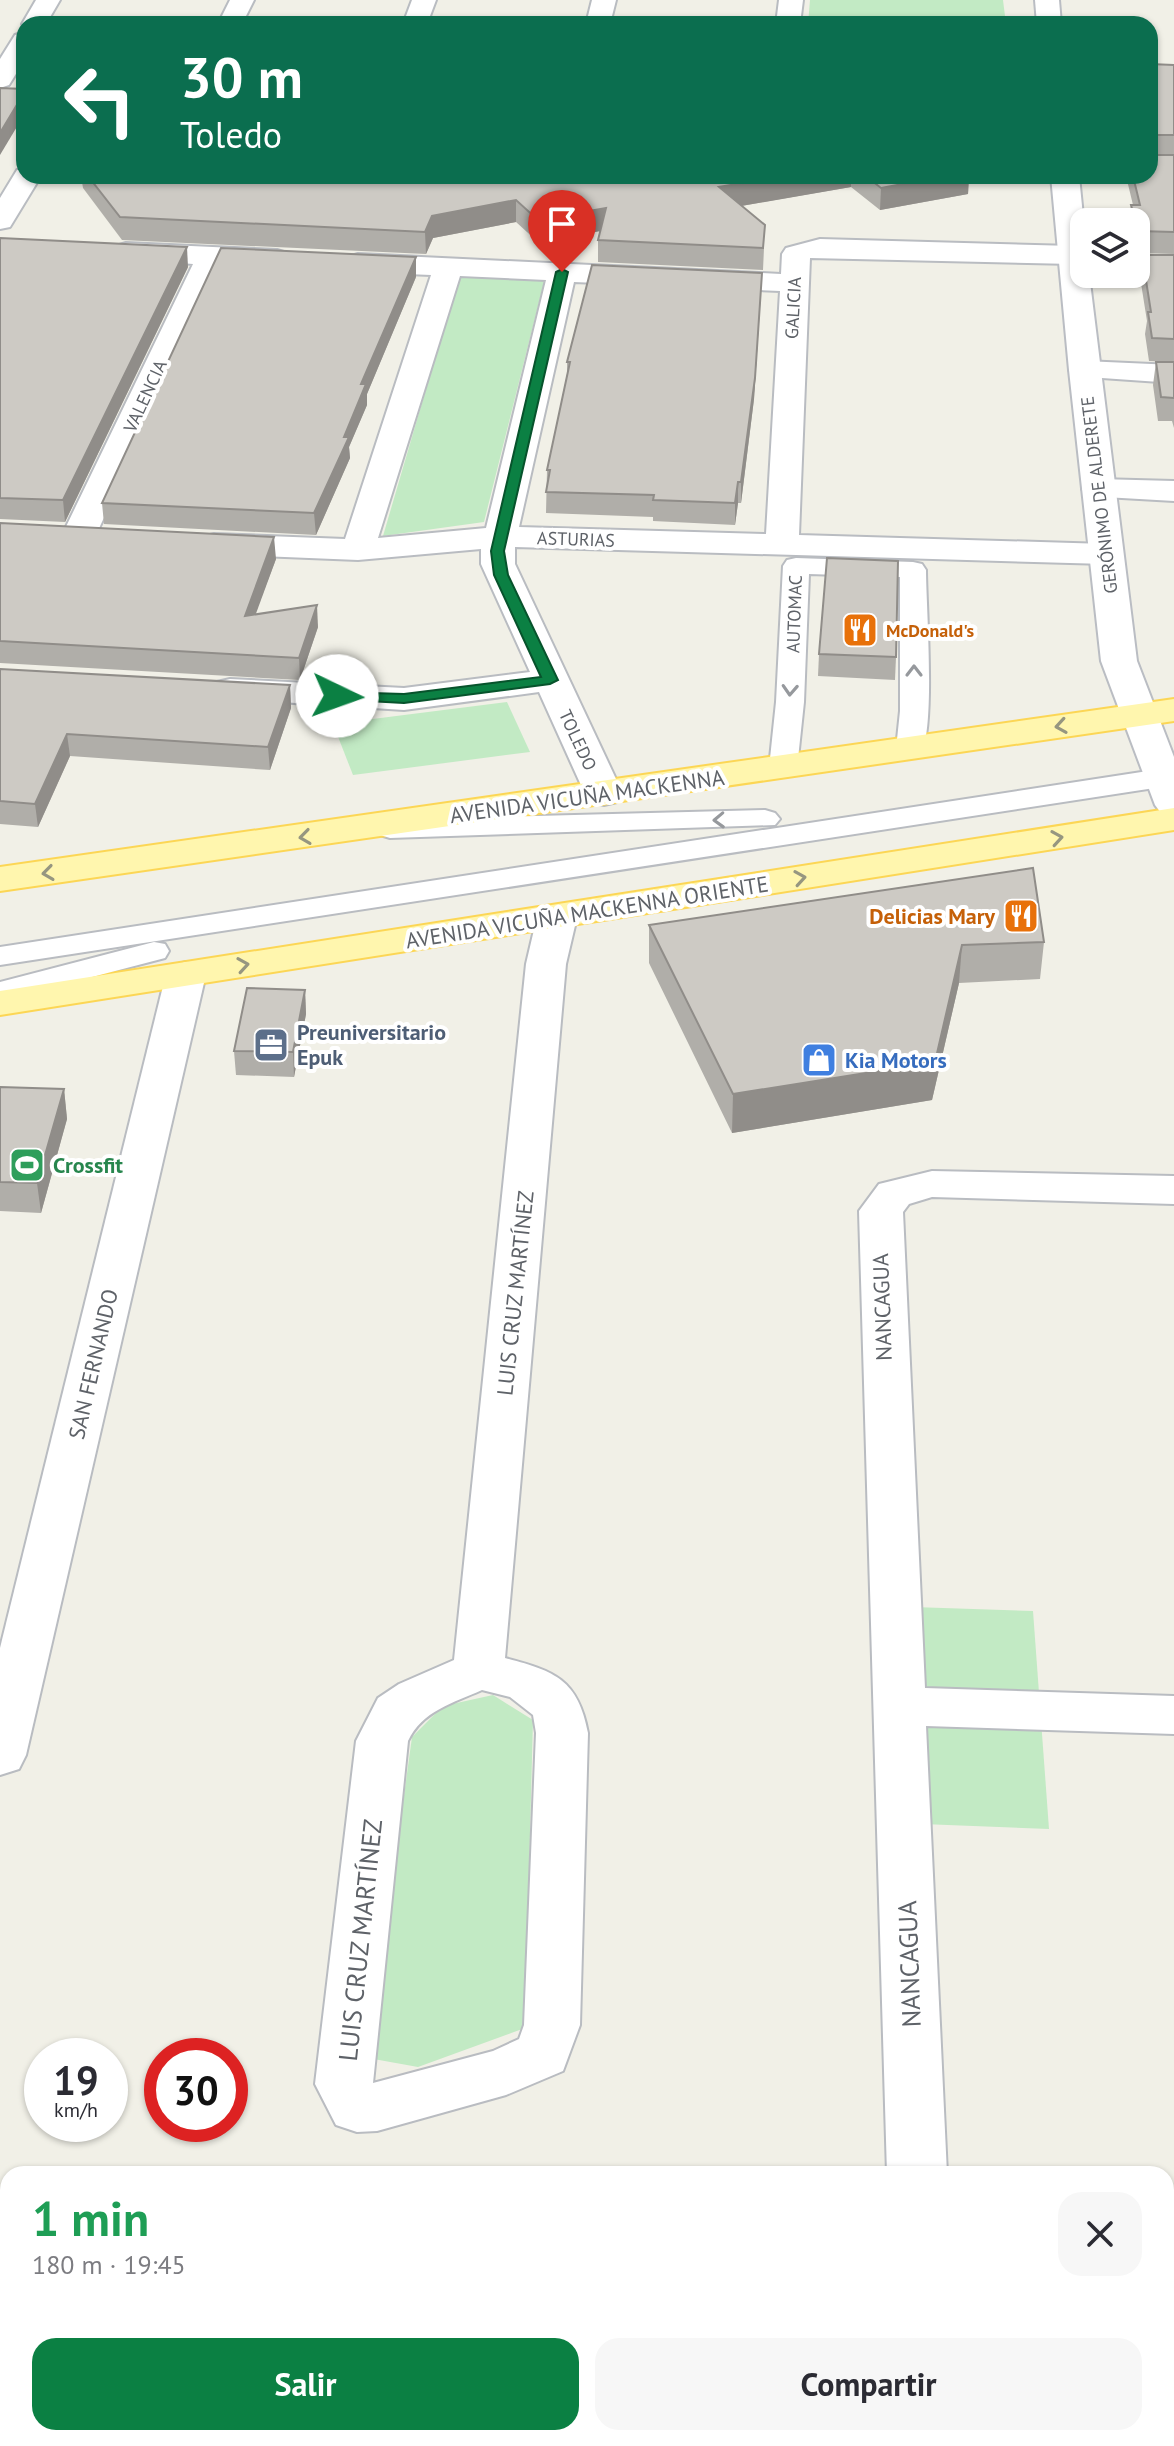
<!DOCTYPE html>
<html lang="es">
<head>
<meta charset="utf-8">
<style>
	:root { --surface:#fff; --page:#f7f7f7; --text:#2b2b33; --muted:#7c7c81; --accent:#0b8043 }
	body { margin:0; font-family:"PT Sans",sans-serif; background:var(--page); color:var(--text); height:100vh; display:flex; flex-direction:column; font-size:30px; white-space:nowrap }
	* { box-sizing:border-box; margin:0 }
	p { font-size:26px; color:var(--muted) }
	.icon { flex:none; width:44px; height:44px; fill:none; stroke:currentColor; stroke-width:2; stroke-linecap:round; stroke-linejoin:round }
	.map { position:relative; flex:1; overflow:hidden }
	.details { position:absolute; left:0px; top:2166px; width:1174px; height:280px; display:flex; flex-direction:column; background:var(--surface); border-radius:24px 24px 0 0; box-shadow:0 2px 6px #0004 }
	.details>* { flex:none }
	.banner { position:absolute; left:16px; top:16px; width:1142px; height:168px; border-radius:24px; box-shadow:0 2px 6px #0004; background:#0b6e4f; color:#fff; overflow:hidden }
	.tools { position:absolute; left:1070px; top:208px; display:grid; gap:16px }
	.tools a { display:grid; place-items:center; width:80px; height:80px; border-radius:16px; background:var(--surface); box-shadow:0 2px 6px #0004; font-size:40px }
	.speed { position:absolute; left:24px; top:2038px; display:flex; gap:16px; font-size:40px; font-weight:700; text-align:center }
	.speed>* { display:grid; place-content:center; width:104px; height:104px; border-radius:50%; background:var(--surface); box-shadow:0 2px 6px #0004; line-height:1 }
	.speed small { font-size:20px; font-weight:400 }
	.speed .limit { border:12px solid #d22; background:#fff; color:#111 }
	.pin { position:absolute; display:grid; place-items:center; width:68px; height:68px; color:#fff; margin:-82px -34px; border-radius:50% 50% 50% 0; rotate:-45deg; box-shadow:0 0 8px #0007 }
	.pin .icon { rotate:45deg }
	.me { position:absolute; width:88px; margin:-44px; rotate:93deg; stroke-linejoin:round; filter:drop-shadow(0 0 6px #0008) }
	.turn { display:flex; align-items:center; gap:28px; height:168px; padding:0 32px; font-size:36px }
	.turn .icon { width:104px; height:104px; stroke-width:2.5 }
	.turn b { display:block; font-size:56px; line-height:68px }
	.round { display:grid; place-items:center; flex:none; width:84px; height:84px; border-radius:24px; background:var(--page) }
	.overview { display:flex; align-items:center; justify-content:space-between; height:136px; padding:0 32px }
	h1 { font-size:48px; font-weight:700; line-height:60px; color:#1e9e55 }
	.action { display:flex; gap:16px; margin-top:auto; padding:16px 32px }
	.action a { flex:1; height:92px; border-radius:24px; background:var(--accent); color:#fff; font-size:32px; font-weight:700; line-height:92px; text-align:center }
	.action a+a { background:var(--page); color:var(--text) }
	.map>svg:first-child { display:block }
</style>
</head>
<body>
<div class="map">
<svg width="1174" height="2446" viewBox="0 0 1174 2446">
	<rect width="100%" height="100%" fill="#f1f0e7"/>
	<g fill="#c2eac4">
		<path d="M810,0H1003L1006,24H808Z"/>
		<path d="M460,273L545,278L484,522L383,536Z"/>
		<path d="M507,702L530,752L353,775L333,724Z"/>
		<path d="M913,1607L1033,1611L1049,1829L922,1824Z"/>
		<path d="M493,1695L533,1720L525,2028L418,2067L368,2058L412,1737L443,1706Z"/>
	</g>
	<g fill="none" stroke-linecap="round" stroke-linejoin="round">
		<defs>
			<g id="service">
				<path d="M796,558L913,562L922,564L926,570C926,605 936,732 920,755L910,757L900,755L896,749L900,711V577L809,574L804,702L797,768L793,774L783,777L773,774L769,768L776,702L783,566L787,560Z"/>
				<path d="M1174,767V785L0,965V947Z"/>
				<path d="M765,810L775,813L780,819L775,825L390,838L380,835L375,829L380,823L390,820Z"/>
				<path d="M154,942L165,944L169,951L165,958L0,1001V982Z"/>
			</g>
			<g id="minor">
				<path d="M36,0H60L46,24H24V28L22,24Z"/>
				<path d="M230,0H254L242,24H218Z"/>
				<path d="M412,0H436L427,24H403Z"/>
				<path d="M592,0H616L610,24H586Z"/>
				<path d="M779,0H803L800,24H776Z"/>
				<path d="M24,32V61L9,85L0,88V59L15,35Z"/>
				<path d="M24,169V176H41L10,227L0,229V198L17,170Z"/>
				<path d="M820,239L1073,246L1083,249L1084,260L1073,264L810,258L799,535L1106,544L1118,547L1123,554L1118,561L1106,564L515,547V564L623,794L617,802L604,805L591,802L585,794L539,692L404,710L217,698L212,690L217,682L230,679L404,688L530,672L481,564V549L358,560L214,554L202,551L197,544L202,537L214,534L345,539L431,275L358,272L348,269L344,263L348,257L358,254L781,274L782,254L786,248ZM460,276L546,280L486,528L378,538ZM574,282L780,291L766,534L519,527Z"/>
				<path d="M126,243L277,250L287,253L291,259L287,265L277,268L221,265L95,537L90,544L78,547L66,544L61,537L193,264L116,258L112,252L116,246Z"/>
				<path d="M1136,256L1174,257V275L1136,274Z"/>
				<path d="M1084,361L1174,365V383L1073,376L1069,370L1073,364Z"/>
				<path d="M1098,479L1174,481V501L1087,496L1082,489L1087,482Z"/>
				<path d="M557,905L571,909L577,917L566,964L505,1658C554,1671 578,1679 588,1733L580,2025L563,2071L506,2095L377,2131L357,2132L336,2125L315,2084L356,1741L378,1698L399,1684L454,1660L526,964L537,917L543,909ZM482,1690L510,1697L533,1715L536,1733L524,2025L519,2039L493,2051L373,2083L408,1741C422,1711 453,1703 482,1690Z"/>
				<path d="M186,962L200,966L206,974L26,1755L19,1769L0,1775V1648L166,974L172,966Z"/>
				<path d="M932,1171L1174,1176V1204L932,1197L909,1204L903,1212L925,1688L1174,1696V1734L926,1726L947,2174H887L859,1211L879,1184Z"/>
				<rect x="896" y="2438" width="64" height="8"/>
			</g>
			<g id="secondary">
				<path d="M1035,0H1059L1061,24H1037Z"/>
				<path d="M1051,176H1079L1084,226V274H1089L1137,661L1174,757V816L1161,813L1155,805L1101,661L1069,370Z"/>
			</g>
			<g id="primary">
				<path d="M1174,699V721L0,891V867Z"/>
				<path d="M1174,808V830L0,1015V991Z"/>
			</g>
		</defs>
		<use href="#service" stroke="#b9bcc1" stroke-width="4"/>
		<use href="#minor" stroke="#b9bcc1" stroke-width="4"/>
		<use href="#secondary" stroke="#babdc3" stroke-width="4"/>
		<use href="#primary" stroke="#fcd655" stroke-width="4"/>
		<use href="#service" fill="#fff" fill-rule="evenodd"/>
		<use href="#minor" fill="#fff" fill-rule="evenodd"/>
		<use href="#secondary" fill="#fff" fill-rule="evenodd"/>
		<use href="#primary" fill="#fff6ae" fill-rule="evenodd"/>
	</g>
	<g fill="#b0aea9">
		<path d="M1150,64L1174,65V254L1136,253V222H1130L1131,205H1133L1126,176H1150Z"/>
		<path d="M81,176H969L968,194L880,210L851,187L741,206L764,248L763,270L598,262V240L600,231L538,242L516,222L433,238L426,254L122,240L83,188Z"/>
		<path d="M0,238L188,267L65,522L0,519Z"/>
		<path d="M1142,255H1174V362L1149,361L1145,334L1147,321L1140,277Z"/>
		<path d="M416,277L367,394V405L349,447L350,458L316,535L104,524L102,503Z"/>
		<path d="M761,293L754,399L741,503H738L735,525L653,521V517L546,513L547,470L567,374V362Z"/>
		<path d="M1156,362H1174V428L1172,421H1158L1153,385Z"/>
		<path d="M0,523L276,559L255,614L318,627L300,680L0,663Z"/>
		<path d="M819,654L896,657L895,680L818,676Z"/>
		<path d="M0,669L290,685L291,708L270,770L70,756L38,827L0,824Z"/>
		<path d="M649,925L1044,942L1040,979L959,983L932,1100L732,1133L649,963Z"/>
		<path d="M305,990L306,1014L294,1077L236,1075L234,1051Z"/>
		<path d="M0,1087L64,1089L67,1119L41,1213L0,1211Z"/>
	</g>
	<g fill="#908d89">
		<path d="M24,93V115L0,155V133Z"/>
		<path d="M786,176H851V187L718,210L719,187Z"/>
		<path d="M946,176H969L968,194L880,210L881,188Z"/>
		<path d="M516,200V222L433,238L426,254L425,232L432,216Z"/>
		<path d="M606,208V230L538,242V220Z"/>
		<path d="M187,247L188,267L65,522L63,500Z"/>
		<path d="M416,257V277L367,394V405L349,447L350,458L316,535L314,513L344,437L361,384Z"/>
		<path d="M762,273L754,399L741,503V482Z"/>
		<path d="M738,482V503L735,525V503Z"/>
		<path d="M274,537L276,559L247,638L245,616Z"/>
		<path d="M317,605L318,627L300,680L299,658Z"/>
		<path d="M290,685L291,708L270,770L268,747Z"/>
		<path d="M67,734L70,756L38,827L35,804Z"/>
		<path d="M962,945L959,983L932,1100L732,1133L733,1094Z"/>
		<path d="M305,990L306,1014L294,1077L293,1052Z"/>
		<path d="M64,1089L67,1119L41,1213L37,1183Z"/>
	</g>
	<g fill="#cdcac4" stroke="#908d89" stroke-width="2">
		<path d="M1150,64L1174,65V135H1150V155H1174V232L1138,231L1131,205H1140L1133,176H1150Z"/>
		<path d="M0,88L24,89V93L0,133Z"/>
		<path d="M88,176H786L719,187L765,225L763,248L598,240L606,208L538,220L516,200L432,216L425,232L120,217Z"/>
		<path d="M866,176H946L881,188Z"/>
		<path d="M0,238L187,247L63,500L0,498Z"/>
		<path d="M221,248L416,257L361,384H366L344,437H349L314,513L102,503Z"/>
		<path d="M1142,255H1174V339L1152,338L1148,312H1151Z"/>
		<path d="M592,265L762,273L755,378L741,482H738L735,503L653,500L654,495L546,492L550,470H547L570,362H567Z"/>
		<path d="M1156,362H1174V398L1161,397Z"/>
		<path d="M0,523L274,537L245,616L317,605L299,658L0,641Z"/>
		<path d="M827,558L898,561L896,657L819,654Z"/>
		<path d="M0,669L290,685L268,747L67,734L35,804L0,801Z"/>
		<path d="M1033,868L1044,942L962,945L935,1062L733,1094L649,925Z"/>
		<path d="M247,988L305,990L293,1052L234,1051Z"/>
		<path d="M0,1087L64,1089L37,1183L0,1182Z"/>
	</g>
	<defs><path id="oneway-chevron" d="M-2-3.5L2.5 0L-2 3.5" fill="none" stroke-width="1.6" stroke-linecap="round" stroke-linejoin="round" transform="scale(2)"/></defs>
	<g stroke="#96999d">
		<use href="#oneway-chevron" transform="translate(914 671) rotate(-90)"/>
		<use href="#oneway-chevron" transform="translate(790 690) rotate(93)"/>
		<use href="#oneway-chevron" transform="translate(719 820) rotate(178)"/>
	</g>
	<g stroke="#969680">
		<use href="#oneway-chevron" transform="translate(1061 726) rotate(171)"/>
		<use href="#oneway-chevron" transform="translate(305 837) rotate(172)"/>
		<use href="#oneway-chevron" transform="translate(1057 838) rotate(-9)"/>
		<use href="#oneway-chevron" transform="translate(48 873) rotate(172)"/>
		<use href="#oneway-chevron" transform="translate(800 878) rotate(-9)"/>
		<use href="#oneway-chevron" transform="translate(243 965) rotate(-9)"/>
	</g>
	<path fill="#0b8043" stroke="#07532c" stroke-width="2" d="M562,269L568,272L504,551L508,575L558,680L550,684L404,703L332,699V693L337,692L404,694L541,677L494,575L491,551L556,272Z"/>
	<defs>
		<symbol id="restaurant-square" viewBox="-11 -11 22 22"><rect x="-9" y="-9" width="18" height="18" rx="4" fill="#e8710a" stroke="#fff"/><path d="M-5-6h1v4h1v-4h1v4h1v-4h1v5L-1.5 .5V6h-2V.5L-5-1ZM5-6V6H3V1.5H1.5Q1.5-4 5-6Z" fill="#fff"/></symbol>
		<symbol id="office-square" viewBox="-11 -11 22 22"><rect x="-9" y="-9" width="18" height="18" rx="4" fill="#5c6f8a" stroke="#fff"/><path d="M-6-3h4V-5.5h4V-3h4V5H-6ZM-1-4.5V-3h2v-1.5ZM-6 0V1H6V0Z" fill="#fff"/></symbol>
		<symbol id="shop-square" viewBox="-11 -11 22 22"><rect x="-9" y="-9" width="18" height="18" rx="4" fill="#3f7fe0" stroke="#fff"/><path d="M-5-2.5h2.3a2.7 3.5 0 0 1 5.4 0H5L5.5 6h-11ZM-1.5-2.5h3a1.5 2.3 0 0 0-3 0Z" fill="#fff"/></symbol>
		<symbol id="stadium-square" viewBox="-11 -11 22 22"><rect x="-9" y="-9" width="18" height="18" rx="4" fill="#2e9e5b" stroke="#fff"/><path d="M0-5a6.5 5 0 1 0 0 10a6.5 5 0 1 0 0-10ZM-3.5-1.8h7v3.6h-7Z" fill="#fff"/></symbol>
	</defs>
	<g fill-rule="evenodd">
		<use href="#restaurant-square" x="840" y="610" width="40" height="40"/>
		<use href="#restaurant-square" x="1001" y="896" width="40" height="40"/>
		<use href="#office-square" x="251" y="1025" width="40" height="40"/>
		<use href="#shop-square" x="799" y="1040" width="40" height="40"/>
		<use href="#stadium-square" x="7" y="1145" width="40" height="40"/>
	</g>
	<g text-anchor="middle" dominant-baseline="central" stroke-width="8" stroke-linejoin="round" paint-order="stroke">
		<g font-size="18" fill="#5e6268" stroke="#fff">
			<text transform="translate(793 308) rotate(-87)">GALICIA</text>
			<text transform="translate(145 396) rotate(-65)">VALENCIA</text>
			<text transform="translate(1099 495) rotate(-97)">GERÓNIMO DE ALDERETE</text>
			<text transform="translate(576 539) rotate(2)">ASTURIAS</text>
			<text transform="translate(794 614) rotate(-88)">AUTOMAC</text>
			<text transform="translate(578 740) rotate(65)">TOLEDO</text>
		</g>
		<g font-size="18" font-weight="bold" fill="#c56008" stroke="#fff" text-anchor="start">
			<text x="886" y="630">McDonald's</text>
		</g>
		<g font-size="22" fill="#5e6268" stroke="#fff">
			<text transform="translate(587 796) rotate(-8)">AVENIDA VICUÑA MACKENNA</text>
			<text transform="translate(587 912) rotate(-9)">AVENIDA VICUÑA MACKENNA ORIENTE</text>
			<text transform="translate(515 1293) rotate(-84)">LUIS CRUZ MARTÍNEZ</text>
			<text transform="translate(882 1307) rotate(-92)">NANCAGUA</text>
			<text transform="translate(93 1364) rotate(-77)">SAN FERNANDO</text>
		</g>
		<g font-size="22" font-weight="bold" fill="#c56008" stroke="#fff" text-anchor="end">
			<text x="995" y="916">Delicias Mary</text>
		</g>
		<g font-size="22" font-weight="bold" fill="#4e5e75" stroke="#fff" text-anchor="start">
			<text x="297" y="1032">Preuniversitario<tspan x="297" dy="25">Epuk</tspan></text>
		</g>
		<g font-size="22" font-weight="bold" fill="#366cbe" stroke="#fff" text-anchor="start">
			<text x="845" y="1060">Kia Motors</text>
		</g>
		<g font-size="22" font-weight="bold" fill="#27864d" stroke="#fff" text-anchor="start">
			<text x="53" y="1165">Crossfit</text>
		</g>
		<g font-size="26" fill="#5e6268" stroke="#fff">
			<text transform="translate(360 1940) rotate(-84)">LUIS CRUZ MARTÍNEZ</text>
			<text transform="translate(909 1964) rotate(-92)">NANCAGUA</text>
		</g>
	</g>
</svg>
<div class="tools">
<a><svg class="icon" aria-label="layers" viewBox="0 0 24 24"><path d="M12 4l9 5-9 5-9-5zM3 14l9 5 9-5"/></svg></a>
</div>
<div class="speed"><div>19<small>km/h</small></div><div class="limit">30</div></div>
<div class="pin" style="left:562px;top:272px;background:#d93025"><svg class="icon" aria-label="arrive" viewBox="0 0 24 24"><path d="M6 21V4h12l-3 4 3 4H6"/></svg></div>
<svg class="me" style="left:337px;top:696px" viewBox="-20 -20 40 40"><circle r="19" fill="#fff"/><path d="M0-13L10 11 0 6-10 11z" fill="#0b8043"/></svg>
<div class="banner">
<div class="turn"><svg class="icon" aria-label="left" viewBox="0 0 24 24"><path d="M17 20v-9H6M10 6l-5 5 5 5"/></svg><div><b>30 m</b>Toledo</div></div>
</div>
<section class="details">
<div class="overview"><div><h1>1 min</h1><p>180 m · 19:45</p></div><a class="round"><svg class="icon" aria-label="close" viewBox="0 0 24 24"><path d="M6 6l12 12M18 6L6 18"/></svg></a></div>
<div class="action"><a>Salir</a><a>Compartir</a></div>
</section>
</div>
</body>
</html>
